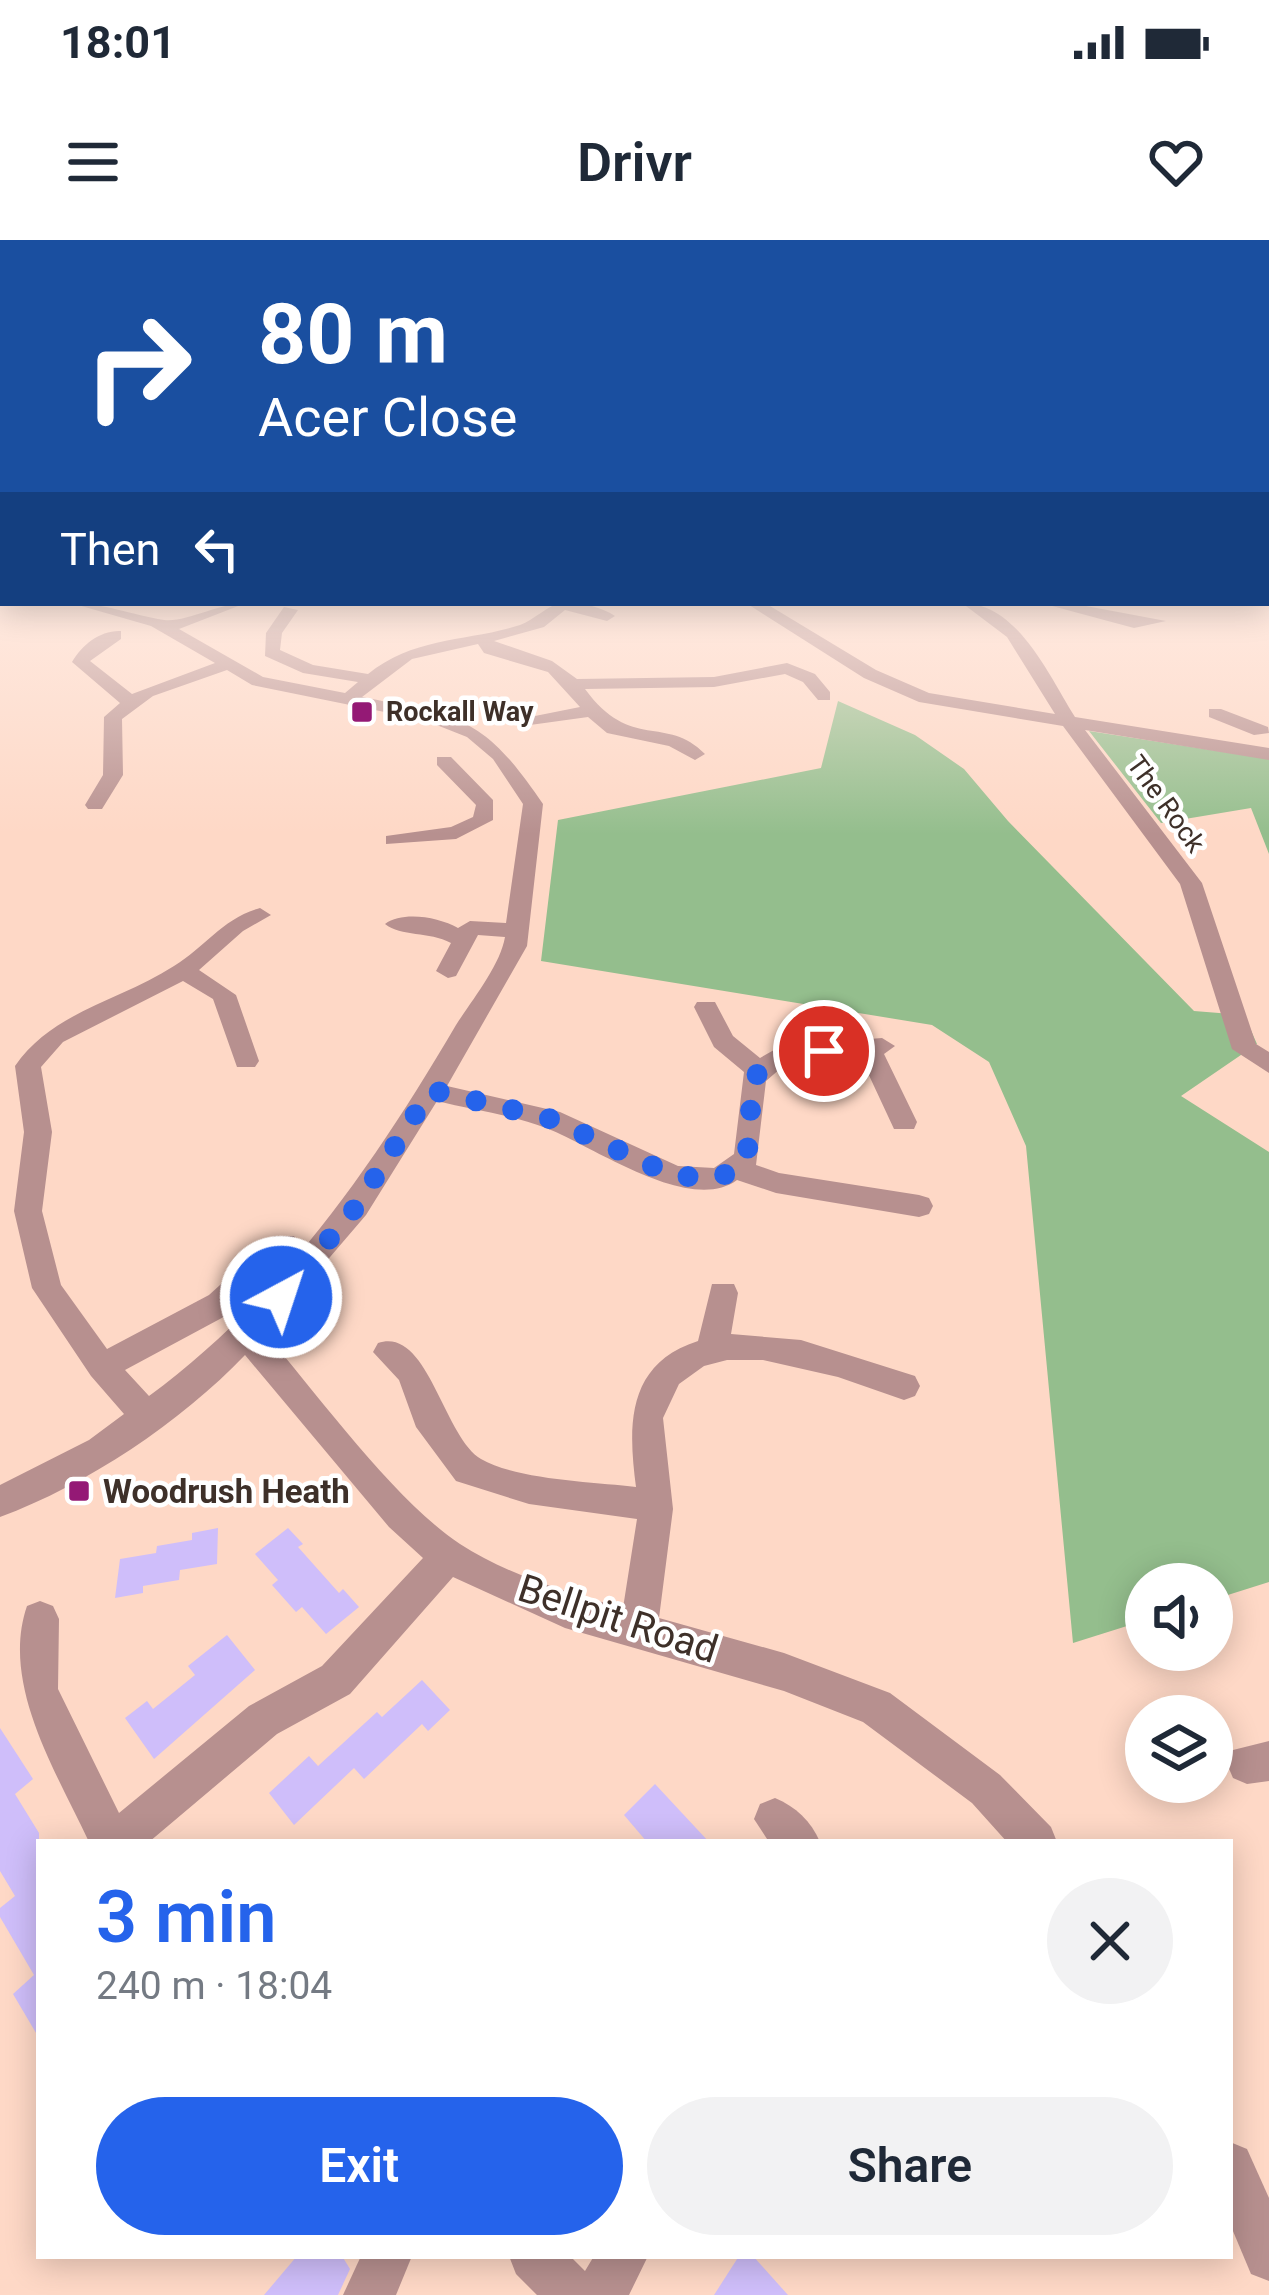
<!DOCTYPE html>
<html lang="en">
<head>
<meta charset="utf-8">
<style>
	:root { --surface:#fff; --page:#f2f2f3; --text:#1f2937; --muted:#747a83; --accent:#2563eb }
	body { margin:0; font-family:Roboto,sans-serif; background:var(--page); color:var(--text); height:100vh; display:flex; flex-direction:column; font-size:45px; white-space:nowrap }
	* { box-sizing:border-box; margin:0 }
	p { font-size:39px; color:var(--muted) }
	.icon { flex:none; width:66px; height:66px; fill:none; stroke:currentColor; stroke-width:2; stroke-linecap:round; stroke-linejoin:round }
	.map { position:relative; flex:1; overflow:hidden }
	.panel { position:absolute; left:36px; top:1599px; width:1197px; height:420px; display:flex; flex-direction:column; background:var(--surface); border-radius:0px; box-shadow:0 6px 30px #0003 }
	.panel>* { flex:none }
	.guide { position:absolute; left:0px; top:0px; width:1269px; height:366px; box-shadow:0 6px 30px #0003; background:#1a4fa0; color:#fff; overflow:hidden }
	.controls { position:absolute; left:1125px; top:1323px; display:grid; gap:24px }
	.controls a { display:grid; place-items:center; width:108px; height:108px; border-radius:50%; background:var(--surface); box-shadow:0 6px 30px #0003; font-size:60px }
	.pin { position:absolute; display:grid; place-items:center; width:102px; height:102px; color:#fff; margin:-51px; border:6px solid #fff; border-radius:50%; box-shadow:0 3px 12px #0007 }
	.me { position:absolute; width:132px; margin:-66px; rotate:40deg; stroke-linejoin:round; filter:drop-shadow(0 0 9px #0008) }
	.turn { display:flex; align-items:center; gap:42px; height:252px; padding:0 60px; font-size:54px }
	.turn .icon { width:156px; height:156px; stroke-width:2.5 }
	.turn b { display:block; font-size:84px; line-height:102px }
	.then { display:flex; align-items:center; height:114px; padding:0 60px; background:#0003; gap:24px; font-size:45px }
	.round { display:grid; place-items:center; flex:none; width:126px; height:126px; border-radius:63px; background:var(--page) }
	.summary { display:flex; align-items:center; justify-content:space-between; height:204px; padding:0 60px }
	h1 { font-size:72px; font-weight:600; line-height:90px; color:var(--accent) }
	.action { display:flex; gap:24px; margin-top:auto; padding:24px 60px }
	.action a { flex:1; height:138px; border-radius:72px; background:var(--accent); color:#fff; font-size:48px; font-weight:600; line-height:138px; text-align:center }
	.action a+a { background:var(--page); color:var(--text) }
	.status { display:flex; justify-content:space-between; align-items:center; height:84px; padding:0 60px; background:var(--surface); direction:ltr }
	.status svg { height:33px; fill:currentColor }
	header { display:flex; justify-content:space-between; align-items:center; height:156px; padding:0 60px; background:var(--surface); font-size:54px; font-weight:600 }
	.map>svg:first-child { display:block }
</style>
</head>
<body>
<div class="status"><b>18:01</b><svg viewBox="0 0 49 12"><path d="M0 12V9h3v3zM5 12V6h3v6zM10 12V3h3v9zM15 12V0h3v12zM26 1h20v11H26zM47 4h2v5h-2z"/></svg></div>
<header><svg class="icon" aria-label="menu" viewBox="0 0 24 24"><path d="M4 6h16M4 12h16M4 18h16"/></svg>Drivr<svg class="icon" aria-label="heart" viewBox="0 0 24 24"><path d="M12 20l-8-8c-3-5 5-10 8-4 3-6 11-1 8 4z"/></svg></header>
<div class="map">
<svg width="1269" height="2055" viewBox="0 0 1269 2055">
	<rect width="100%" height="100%" fill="#fed8c6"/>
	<g fill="#94be8d">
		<path d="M838,461L915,495L964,529L1008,581L1194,771L1244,775L1257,804L1181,856L1269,912V1342L1212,1360V1344H1146V1380L1073,1403L1026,906L989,822L932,785L541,721L558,580L821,528Z"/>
		<path d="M1089,491L1269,519V614L1251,568L1161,583Z"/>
	</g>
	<g fill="#cfbefa">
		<path d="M218,1288L217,1324L180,1330L179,1340L143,1346V1353L115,1358L120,1319L156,1313L157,1306L192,1300V1293Z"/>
		<path d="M288,1288L303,1304L298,1307L339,1353L343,1349L359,1367L326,1394L302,1367L296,1372L272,1345L278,1340L255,1314Z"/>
		<path d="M227,1395L255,1430L154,1519L125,1478L147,1461L153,1469L195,1435L188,1426Z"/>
		<path d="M422,1440L450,1470L428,1491L422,1484L364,1539L354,1528L294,1585L269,1553L309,1516L318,1526L377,1472L382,1477Z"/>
		<path d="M0,1488L33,1539L15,1554L39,1593V1798L13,1754L34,1735L0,1677V1668L15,1656L0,1631Z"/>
		<path d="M655,1544L709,1602H647L624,1575Z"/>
		<path d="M297,2016H342L350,2029L338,2055H264Z"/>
		<path d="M739,2016H753L788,2055H714Z"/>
	</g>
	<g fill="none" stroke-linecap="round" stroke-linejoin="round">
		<g fill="#b7908f" fill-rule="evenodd">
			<path d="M1266,335L1269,336V346L1266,345Z"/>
			<path d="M71,363C104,363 132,375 164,380C185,383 219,363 246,363L179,389L263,437L345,453L358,442L303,433L265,416L266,393L284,367L298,370L282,393L280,410L313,425L368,434C415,396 467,402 520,385C534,380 548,365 561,363C578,361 601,367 615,376L607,381L565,370L544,387L494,401L552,421L577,439L714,437L787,423L815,434L830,452V460H818L803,442L785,434L714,447L585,449C631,512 666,474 705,514L695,520L669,506L607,493L588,477L530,485V477L580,467L548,432L484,413L478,404L412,419L362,457C463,477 483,476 543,564L527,706L447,846L560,872L678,926L714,928L734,914L744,832L714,807L694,767L697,762H715L733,796L760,818L781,806L882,798L895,806L884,814L917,882L914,889H894L860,816L788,822L766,841L756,925L779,933L919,955L929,958L933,966L929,974L919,977L776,953L737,940C690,975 593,906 546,888C513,875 473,870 437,861L366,975L265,1093C318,1155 395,1261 460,1304C507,1335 570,1353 623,1368L637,1279L529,1264L456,1241L416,1187L399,1140L373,1112L378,1103C428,1086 443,1196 481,1219C517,1240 594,1242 636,1247C628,1186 626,1124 698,1101L712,1044H734L738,1053L731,1094L801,1100L915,1136L920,1146L915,1156L904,1160L838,1137L763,1120H727L704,1126L679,1144L663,1178L673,1269L659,1378L784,1413L890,1453L1000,1535L1051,1587L1057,1602H1007L972,1563L863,1482L784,1451L565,1388L453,1337L350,1454L277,1494L149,1602H89C57,1533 0,1444 27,1366L40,1361L53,1366L59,1379L58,1449L119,1573L249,1466L322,1426L423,1318L389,1287L245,1115C181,1182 87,1245 0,1277V1245L89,1200L124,1174L91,1136L32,1048L14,971L24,892L15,826C53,771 120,761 174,726C205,707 223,678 260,668L271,675L243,691L199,730L236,755L259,821L255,827H237L213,759L183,741L63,802L41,827L52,892L42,971L61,1045L107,1109L209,1055L274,996H294L299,1004L231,1073L125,1130L149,1156C282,1058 373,926 456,785C472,760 500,726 505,697L478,695L456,736L448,738L436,731L451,703C429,691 401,697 385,684C403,671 438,677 458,688L470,681L506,683L523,564L493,519L467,497L424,480L252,445L227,430L153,456L122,479L123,535L102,569H88L85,565L103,535L104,477L120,463L72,422C82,405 100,390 121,391V399L90,421L132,454L215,423L151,386Z"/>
			<path d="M746,363H765L876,430L929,453L1055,474L1007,397L962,363C1018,363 1049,436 1075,477L1269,508V520L1085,490L1202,643L1256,804L1269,812V833L1232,809L1180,644L1063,486L919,462L864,438Z"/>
			<path d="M1041,363H1070L1166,381L1134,388Z"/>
			<path d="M1209,469H1221L1268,487L1269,493L1254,495L1209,477Z"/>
			<path d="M437,517H451L493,560V580L456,599L386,604V596L451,587L473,577L476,565L437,525Z"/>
			<path d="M1269,1501V1541L1247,1544L1233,1538L1227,1524L1233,1510Z"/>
			<path d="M775,1558C796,1567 811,1581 820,1602H769L754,1579L760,1564Z"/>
			<path d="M1230,1902L1247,1909L1269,1958V2041L1251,2034L1230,1984Z"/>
			<path d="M361,2016H412L396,2055H343Z"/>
			<path d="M509,2016H570L585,2031L594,2016H648L629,2055H537L516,2034Z"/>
		</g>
		<path fill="#8d4c4c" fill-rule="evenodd" d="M3,355V363H9L0,366Z"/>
	</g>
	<linearGradient id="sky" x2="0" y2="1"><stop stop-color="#6ab9de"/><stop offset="0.52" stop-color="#ffede5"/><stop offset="1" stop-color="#ffede5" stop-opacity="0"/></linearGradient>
	<rect width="1269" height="594" fill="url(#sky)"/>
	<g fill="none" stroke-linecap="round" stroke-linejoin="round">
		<path stroke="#2563eb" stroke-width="21" stroke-dasharray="0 37.8" d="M281,1057L356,967L431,850L551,879L674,936L720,938L747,918L753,838L781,814L824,811"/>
	</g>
	<g fill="#941975" stroke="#fff" stroke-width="4.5">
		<rect x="350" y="460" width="24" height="24" rx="6"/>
		<rect x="67" y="1239" width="24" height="24" rx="6"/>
	</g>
	<g text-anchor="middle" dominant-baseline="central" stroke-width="9" stroke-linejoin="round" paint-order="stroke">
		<g font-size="27" font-weight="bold" fill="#3e3029" stroke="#fff" text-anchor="start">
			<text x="386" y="472">Rockall Way</text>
		</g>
		<g font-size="27" fill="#3e3029" stroke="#fff">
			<text transform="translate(1166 564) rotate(54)">The Rock</text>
		</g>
		<g font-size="33" font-weight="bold" fill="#3e3029" stroke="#fff" text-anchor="start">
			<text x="103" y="1251">Woodrush Heath</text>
		</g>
		<g font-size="39" fill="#3e3029" stroke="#fff">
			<text transform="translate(618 1379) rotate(18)">Bellpit Road</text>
		</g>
	</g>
</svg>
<div class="controls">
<a><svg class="icon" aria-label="sound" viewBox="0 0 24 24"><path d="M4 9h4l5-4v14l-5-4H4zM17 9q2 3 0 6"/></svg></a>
<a><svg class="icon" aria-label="layers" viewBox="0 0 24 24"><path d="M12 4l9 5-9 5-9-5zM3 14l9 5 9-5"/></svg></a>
</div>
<div class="pin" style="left:824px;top:811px;background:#d93025"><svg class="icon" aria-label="arrive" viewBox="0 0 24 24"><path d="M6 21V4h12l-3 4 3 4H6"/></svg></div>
<svg class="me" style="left:281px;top:1057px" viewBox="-20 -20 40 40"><circle r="17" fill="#2563eb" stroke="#fff" stroke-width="3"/><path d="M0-11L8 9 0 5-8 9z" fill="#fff"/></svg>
<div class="guide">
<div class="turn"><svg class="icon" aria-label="right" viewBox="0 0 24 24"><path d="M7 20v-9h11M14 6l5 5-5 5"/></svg><div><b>80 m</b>Acer Close</div></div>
<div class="then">Then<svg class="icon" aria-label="left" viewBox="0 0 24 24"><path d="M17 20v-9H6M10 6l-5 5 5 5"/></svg></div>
</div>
<section class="panel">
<div class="summary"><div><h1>3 min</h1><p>240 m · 18:04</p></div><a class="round"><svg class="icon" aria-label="close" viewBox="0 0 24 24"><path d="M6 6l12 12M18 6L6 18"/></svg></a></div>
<div class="action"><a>Exit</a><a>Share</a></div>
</section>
</div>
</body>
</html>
